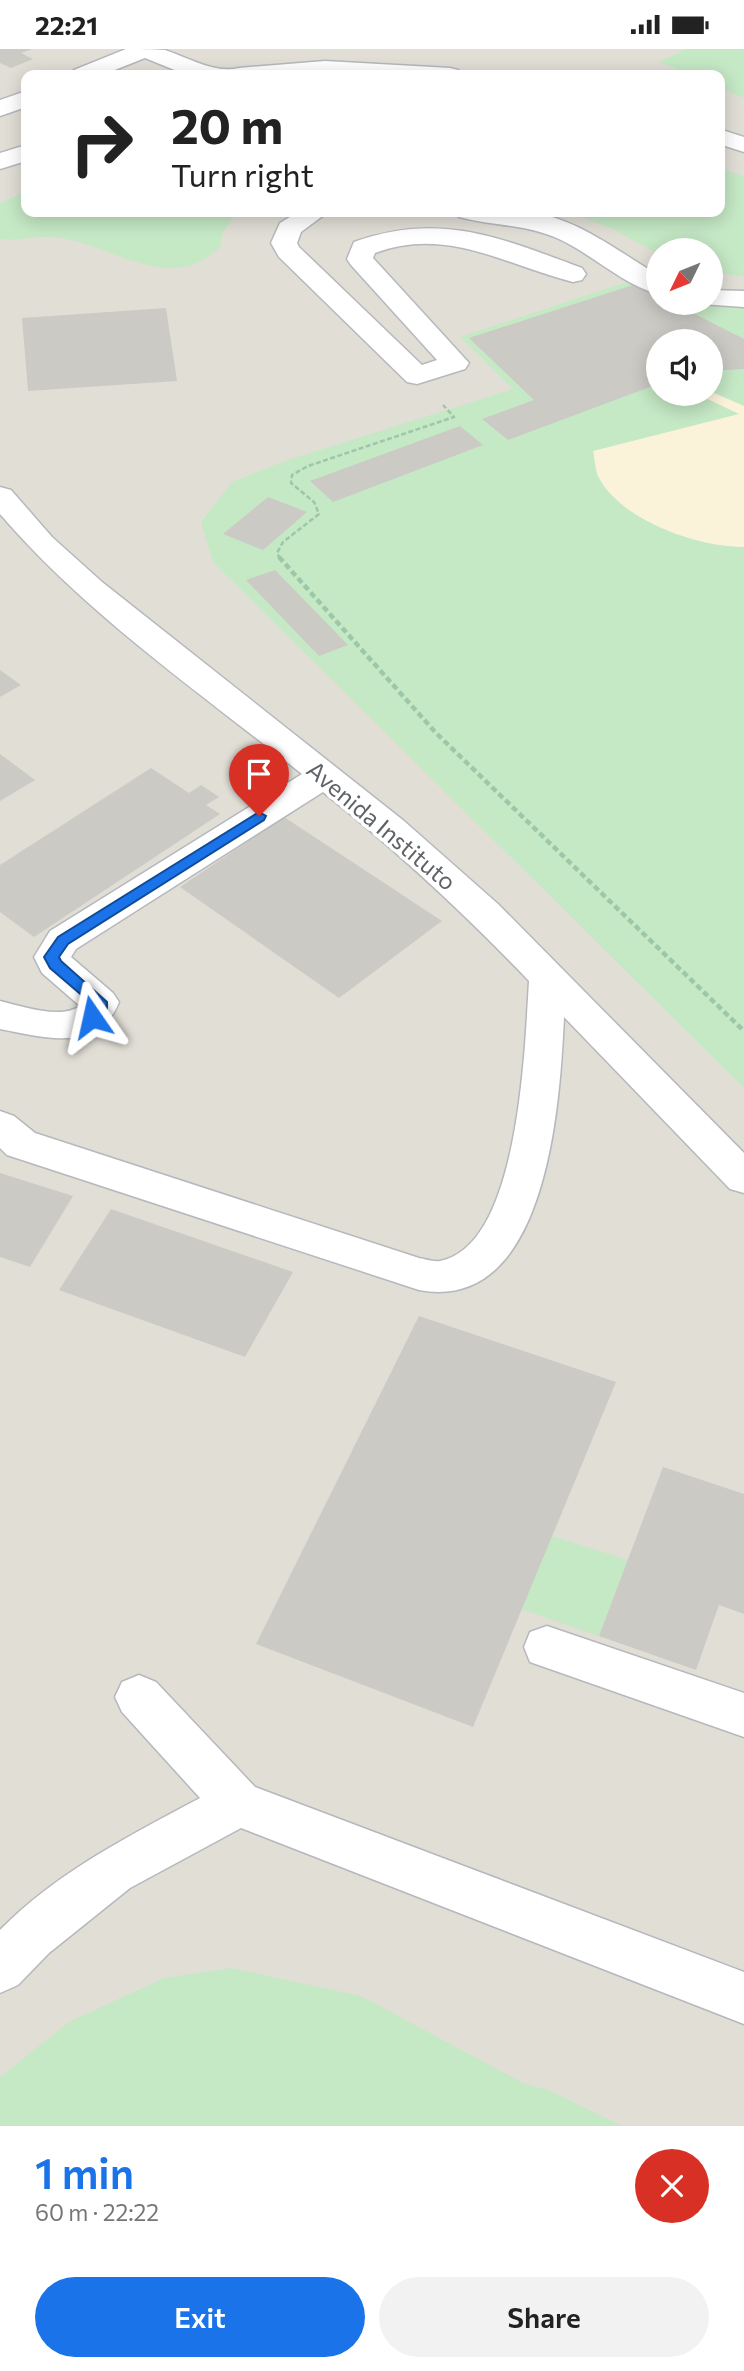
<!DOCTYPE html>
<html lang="en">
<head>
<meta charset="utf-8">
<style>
	:root { --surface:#fff; --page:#f2f2f2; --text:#222; --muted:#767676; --accent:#1a73e8 }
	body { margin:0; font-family:Commissioner,sans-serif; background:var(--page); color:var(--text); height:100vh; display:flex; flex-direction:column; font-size:26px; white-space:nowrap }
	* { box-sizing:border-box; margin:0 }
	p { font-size:23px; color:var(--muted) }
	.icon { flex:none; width:38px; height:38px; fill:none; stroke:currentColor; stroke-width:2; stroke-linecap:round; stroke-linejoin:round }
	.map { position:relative; height:2077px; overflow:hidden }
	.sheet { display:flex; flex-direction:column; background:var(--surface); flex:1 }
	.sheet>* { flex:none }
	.top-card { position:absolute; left:21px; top:21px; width:704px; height:147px; border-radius:14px; box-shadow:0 4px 18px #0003; background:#fff; color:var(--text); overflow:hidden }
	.needle { width:46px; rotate:227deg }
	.controls { position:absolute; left:646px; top:189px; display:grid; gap:14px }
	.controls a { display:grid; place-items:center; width:77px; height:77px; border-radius:50%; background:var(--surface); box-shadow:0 4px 18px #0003; font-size:35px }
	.pin { position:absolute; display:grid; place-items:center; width:60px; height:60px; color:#fff; margin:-72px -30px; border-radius:50% 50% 50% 0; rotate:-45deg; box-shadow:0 0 7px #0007 }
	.pin .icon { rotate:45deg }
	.me { position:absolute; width:77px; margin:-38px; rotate:349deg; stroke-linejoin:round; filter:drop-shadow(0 0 5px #0008) }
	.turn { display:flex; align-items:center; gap:24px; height:147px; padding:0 35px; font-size:32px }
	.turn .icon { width:91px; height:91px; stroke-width:2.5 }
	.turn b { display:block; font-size:49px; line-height:60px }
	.round { display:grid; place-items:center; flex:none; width:74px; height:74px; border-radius:37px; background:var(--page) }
	.head { display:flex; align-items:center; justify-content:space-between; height:119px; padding:0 35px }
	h1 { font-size:42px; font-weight:600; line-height:52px; color:var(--accent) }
	.primary-button { display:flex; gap:14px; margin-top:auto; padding:14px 35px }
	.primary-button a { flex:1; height:80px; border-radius:42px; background:var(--accent); color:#fff; font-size:28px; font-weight:600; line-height:80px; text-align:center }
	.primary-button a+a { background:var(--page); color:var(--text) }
	.status { display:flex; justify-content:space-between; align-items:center; height:49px; padding:0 35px; background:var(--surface); direction:ltr }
	.status svg { height:19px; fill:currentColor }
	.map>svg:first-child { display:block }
</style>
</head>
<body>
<div class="status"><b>22:21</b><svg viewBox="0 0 49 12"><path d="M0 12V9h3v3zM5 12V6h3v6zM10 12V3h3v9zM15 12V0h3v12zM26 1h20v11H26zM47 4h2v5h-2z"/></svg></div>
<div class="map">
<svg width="744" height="2077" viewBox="0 0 744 2077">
	<rect width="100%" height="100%" fill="#f1efe8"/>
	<path fill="#e1ded6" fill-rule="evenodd" d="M0,0H744V2077H0ZM26,26H719V163H26ZM658,201H710V254H658ZM658,292H710V345H658Z"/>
	<g fill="#c5e8c5" fill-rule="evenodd">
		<path d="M686,0H744V49L719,38V26H691L659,13Z"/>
		<path d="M719,119L744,127V228L711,223L710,201H658V205L613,180L568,163H719Z"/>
		<path d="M26,142V163H237L222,185L221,197C170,249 109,193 54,188C36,187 18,192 0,190V154Z"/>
		<path d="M642,228L658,237V254L744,250V1039L213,513L201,473L232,433L282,413L513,340L460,288ZM658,292H710V345H658Z"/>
		<path d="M552,1487L628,1511L599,1587L521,1560Z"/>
		<path d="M231,1919L361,1947L523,2034L551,2042L622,2077H0V2028L69,1973L164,1929Z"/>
	</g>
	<path fill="#fbf3d9" d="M712,343L744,357V498C698,498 622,472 599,429C595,422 595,410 593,402L739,365L699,346Z"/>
	<g fill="#cccac5">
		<path d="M0,0H32L21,4L33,10L11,19L0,14Z"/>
		<path d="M636,235L658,246V254H673L744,290V320L710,322V292H658V335L508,391L482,370L534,351L469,289Z"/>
		<path d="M166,259L177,332L28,342L22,269Z"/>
		<path d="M460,377L483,396L333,453L310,432Z"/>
		<path d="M268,448L307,463L263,501L223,485Z"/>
		<path d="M275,521L348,596L319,607L246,531Z"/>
		<path d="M0,621L21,636L0,648Z"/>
		<path d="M0,705L35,731L0,752Z"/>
		<path d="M151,719L189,744L201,736L219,748L206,756L220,765L34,888L0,863V816Z"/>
		<path d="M284,768L442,872L339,949L180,838Z"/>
		<path d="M0,1124L73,1147L30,1218L0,1208Z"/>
		<path d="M111,1160L293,1223L245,1308L59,1241Z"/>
		<path d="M419,1267L616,1333L473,1678L256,1595Z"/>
		<path d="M663,1418L744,1445V1565L719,1556L696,1621L599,1587Z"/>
	</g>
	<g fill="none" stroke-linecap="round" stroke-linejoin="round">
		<defs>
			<g id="minor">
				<path d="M126,0C138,0 154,0 165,1C189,9 215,25 239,19L325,12L450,19L458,21L462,26H187L145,9L102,26H70L74,21Z"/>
				<path d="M26,42V58L0,67V51Z"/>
				<path d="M719,80L744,88V103L719,95Z"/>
				<path d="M26,96V112L0,120V104Z"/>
				<path d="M298,163H328L301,183L297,194L299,198L422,316L437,311L351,216L347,210L354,193C440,162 501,189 582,219L586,225L582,231L573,233C505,216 447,177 375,204L373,209L469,314L465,320L417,335L407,333L279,208L271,194L280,174Z"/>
				<path d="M455,163C478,162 503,161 526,163C575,167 617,202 658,226V245C623,236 592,205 559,190C526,175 493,177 459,168Z"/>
				<path d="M710,241L744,242V258L701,255L710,254Z"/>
				<path d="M0,438L11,441L52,488L102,533L404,772L498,855L744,1104V1144L730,1140L564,968C560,1053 548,1265 419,1241L7,1106L0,1099V1062L14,1067L35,1084L419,1209C425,1210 434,1213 440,1212C520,1197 525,995 529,932C464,864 396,801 323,743L76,900L71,908L113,944L119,953C99,1005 43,988 0,980V952C21,957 61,971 80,957L42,924L34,908L50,882L302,725C199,643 86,565 0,465Z"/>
				<path d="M547,1577L744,1644V1688L530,1613L524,1598L530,1583Z"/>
				<path d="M139,1626L156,1633L255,1738L744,1923V1975L241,1779L130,1839L49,1904L18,1936L0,1944V1881C57,1823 129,1787 200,1749L122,1663L115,1648L122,1633Z"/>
			</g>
		</defs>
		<use href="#minor" stroke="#b5b8bc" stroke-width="3"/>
		<path stroke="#9cc7a9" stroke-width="2.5" stroke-dasharray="5 2.5" stroke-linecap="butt" d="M280,510L277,504L283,493L319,465L314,453L291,434L292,426L308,417L454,368L443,356"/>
		<path stroke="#9cc7a9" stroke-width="4.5" stroke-dasharray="6 3.5" stroke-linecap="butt" d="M279,508L436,684L744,982"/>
		<use href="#minor" fill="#fff" fill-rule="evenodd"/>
	</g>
	<path fill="#1a73e8" stroke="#114b97" stroke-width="2" d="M259,763L266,767L264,771L68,895L59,908L61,912L107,953V961L98,972H87L85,968L92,955L50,919L44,908L58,888Z"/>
	<g text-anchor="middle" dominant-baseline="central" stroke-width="7" stroke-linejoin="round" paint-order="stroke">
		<g font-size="24" fill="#5f6368" stroke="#fff">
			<text transform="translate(382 776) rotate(40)">Avenida Instituto</text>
		</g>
	</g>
</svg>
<div class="controls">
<a><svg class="needle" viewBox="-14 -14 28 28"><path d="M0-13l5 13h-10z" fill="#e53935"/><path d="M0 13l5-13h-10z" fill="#767676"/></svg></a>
<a><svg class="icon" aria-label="sound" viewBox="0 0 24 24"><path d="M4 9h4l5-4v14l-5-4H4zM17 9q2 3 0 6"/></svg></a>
</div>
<div class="pin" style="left:259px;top:767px;background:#d93025"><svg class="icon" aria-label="arrive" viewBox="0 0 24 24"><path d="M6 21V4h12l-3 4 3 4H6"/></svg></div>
<svg class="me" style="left:92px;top:968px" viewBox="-20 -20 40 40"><path d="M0-17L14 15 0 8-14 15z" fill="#1a73e8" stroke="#fff" stroke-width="4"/></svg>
<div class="top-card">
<div class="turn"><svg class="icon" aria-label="right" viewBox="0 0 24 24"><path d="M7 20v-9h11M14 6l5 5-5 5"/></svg><div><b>20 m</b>Turn right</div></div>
</div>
</div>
<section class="sheet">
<div class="head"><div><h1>1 min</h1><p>60 m · 22:22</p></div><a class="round" style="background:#d93025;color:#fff"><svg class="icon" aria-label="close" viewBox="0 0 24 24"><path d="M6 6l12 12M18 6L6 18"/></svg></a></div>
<div class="primary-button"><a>Exit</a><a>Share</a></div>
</section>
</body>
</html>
